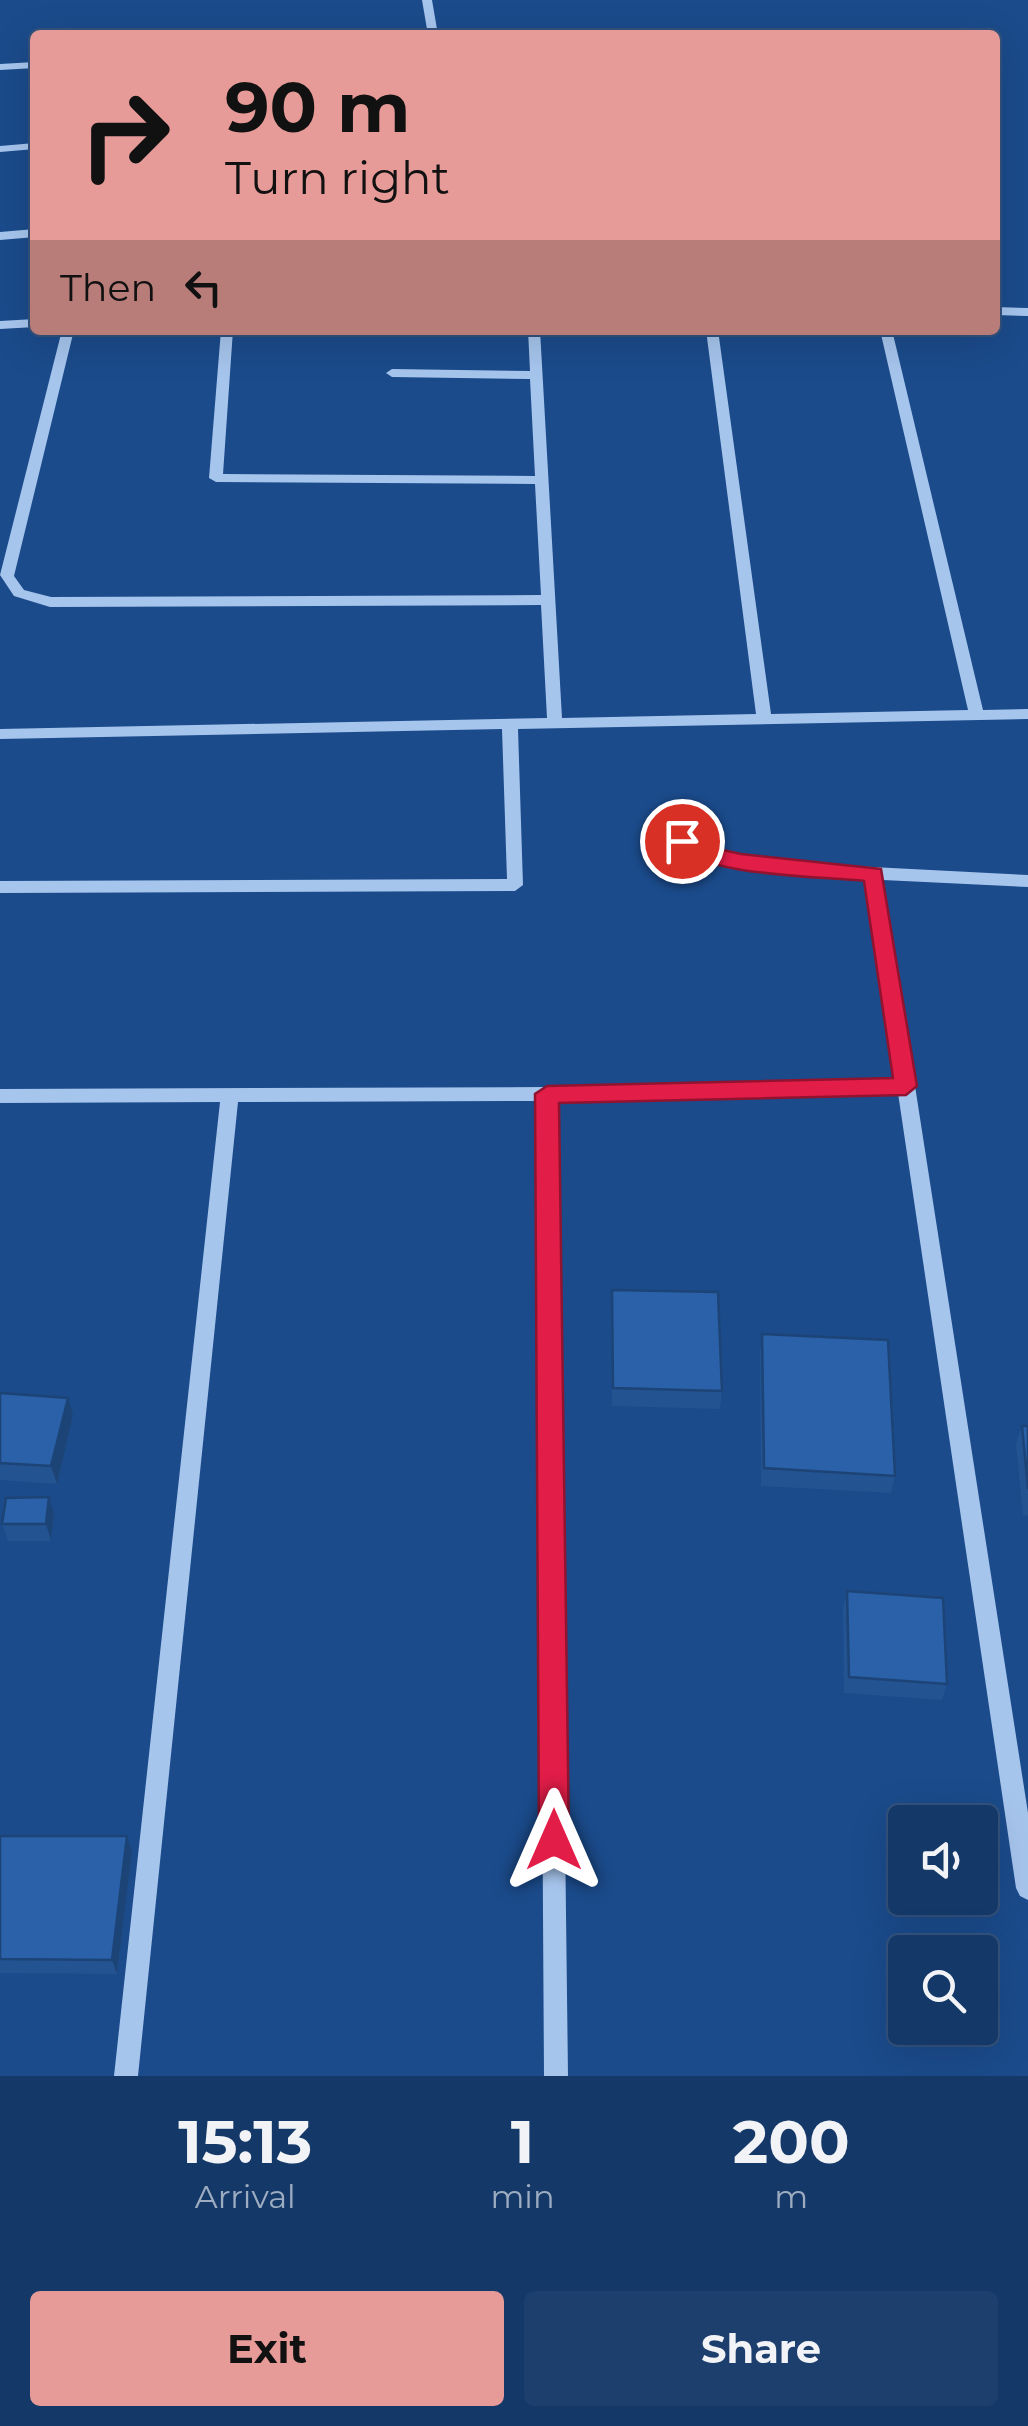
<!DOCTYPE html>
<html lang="en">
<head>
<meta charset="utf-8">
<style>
	:root { --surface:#143868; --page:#1d3f6e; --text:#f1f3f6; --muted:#9dacc0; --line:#33527c; --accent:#e69b98 }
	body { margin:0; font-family:Montserrat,sans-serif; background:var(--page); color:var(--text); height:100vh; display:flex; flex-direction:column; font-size:38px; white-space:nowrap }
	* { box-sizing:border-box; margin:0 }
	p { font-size:32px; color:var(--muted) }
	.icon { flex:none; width:55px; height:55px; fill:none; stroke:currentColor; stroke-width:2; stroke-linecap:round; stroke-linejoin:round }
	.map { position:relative; height:2076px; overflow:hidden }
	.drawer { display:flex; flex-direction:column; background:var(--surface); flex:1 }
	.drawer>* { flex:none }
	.hud { position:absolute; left:30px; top:30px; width:970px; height:305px; border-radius:10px; box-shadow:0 10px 40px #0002,0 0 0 2px var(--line); background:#e69b98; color:#111; overflow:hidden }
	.buttons { position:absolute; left:888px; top:1805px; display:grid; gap:20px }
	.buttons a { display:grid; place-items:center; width:110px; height:110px; border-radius:10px; background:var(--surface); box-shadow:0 10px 40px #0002,0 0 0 2px var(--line); font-size:50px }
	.pin { position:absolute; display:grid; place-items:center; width:85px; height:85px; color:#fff; margin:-42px; border:5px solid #fff; border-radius:50%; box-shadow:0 2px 10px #0007 }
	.me { position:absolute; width:110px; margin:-55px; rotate:0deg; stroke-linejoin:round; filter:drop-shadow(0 0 8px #0008) }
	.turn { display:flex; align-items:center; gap:35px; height:210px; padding:0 30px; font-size:45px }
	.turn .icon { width:130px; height:130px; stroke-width:2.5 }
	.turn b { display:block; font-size:70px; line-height:85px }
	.then { display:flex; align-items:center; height:95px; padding:0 30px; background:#0003; gap:20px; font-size:38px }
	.eta { display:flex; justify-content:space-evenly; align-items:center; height:170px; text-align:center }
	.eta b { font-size:60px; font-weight:700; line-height:70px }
	.cta { display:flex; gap:20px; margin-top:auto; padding:20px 30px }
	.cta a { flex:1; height:115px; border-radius:10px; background:var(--accent); color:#111; font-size:40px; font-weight:700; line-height:115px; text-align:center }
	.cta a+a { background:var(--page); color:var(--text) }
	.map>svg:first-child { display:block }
</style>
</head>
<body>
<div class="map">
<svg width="1028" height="2076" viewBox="0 0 1028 2076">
	<rect width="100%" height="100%" fill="#1b4b8b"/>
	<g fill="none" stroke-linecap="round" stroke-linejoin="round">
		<g fill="#a6c5ed" fill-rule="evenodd">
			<path d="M422,0H432L438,35H428Z"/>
			<path d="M35,62V68L0,70V64Z"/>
			<path d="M35,143V149L0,152V146Z"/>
			<path d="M35,229V237L0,240V232Z"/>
			<path d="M995,307L1028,308V316L995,315Z"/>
			<path d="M35,319V327L0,329V321Z"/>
			<path d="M62,330H74L14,576L24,590L51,597L541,595L535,484L216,482L209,478L221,330H233L223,474L535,476L530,379L392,377L386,373L392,369L530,371L528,330H540L562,718L756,714L706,330H718L771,714L968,710L880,330H892L983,710L1028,709V719L518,729L523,885L515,891L0,893V881L507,879L502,729L0,739V729L547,718L541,605L50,607L14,596L0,575Z"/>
			<path d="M682,835L726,853L775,862L1028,875V887L883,880L1028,1813V1900L1020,1896L1016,1888L898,1093L556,1101L568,2076H544L538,1101L238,1102L138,2076H114L220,1102L0,1103V1089L547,1087L896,1079L867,879C801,875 736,876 676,845L674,841L676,837Z"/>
		</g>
	</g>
	<g fill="#245391">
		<path d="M612,1290L722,1391L720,1409L612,1406Z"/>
		<path d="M762,1334L895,1476L891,1493L761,1486L760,1352Z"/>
		<path d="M0,1393L73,1415L57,1484L0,1480Z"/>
		<path d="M1022,1426H1028V1516L1023,1515L1016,1444Z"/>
		<path d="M54,1514L51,1541H8L2,1524Z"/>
		<path d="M847,1591L947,1684L942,1700L844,1693L843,1608Z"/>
		<path d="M0,1836L132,1851L117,1974L0,1973Z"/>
	</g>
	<g fill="#1d4476">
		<path d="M68,1398L73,1415L57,1484L51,1466Z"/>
		<path d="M49,1497L54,1514L51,1541L46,1524Z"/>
		<path d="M127,1836L132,1851L117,1974L112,1960Z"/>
	</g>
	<g fill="#2a61a9" stroke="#1d4476" stroke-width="2.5">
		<path d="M612,1290L718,1292L722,1391L613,1388Z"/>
		<path d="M762,1334L888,1340L895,1476L764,1468Z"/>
		<path d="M0,1393L68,1398L51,1466L0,1463Z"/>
		<path d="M1022,1426H1028V1489Z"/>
		<path d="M49,1497L46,1524H2L6,1498Z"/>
		<path d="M847,1591L943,1598L947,1684L849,1677Z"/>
		<path d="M0,1836H127L112,1960L0,1959Z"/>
	</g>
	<path fill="#e11d48" stroke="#92132f" stroke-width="2.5" d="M682,833L705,846L741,854L881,869L917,1086L906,1095L559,1103L569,1840L565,1851L554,1855L543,1851L539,1840L535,1094L547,1086L893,1078L864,881C819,876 699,877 671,841L674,836Z"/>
</svg>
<div class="buttons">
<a><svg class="icon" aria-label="sound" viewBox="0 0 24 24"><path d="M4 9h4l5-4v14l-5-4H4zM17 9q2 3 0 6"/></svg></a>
<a><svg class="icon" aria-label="search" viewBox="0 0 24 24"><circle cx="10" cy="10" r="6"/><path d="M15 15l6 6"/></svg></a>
</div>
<div class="pin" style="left:682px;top:841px;background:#d93025"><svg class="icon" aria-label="arrive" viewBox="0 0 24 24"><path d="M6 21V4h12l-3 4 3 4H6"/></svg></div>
<svg class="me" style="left:554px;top:1840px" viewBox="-20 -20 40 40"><path d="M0-17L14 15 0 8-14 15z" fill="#e11d48" stroke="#fff" stroke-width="4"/></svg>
<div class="hud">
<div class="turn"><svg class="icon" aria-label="right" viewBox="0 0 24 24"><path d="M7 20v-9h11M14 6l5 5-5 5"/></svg><div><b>90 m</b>Turn right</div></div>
<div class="then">Then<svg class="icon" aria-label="left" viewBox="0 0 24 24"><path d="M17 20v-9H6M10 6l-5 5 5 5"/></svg></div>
</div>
</div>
<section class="drawer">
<div class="eta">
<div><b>15:13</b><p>Arrival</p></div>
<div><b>1</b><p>min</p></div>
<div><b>200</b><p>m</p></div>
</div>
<div class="cta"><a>Exit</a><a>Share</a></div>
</section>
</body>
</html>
